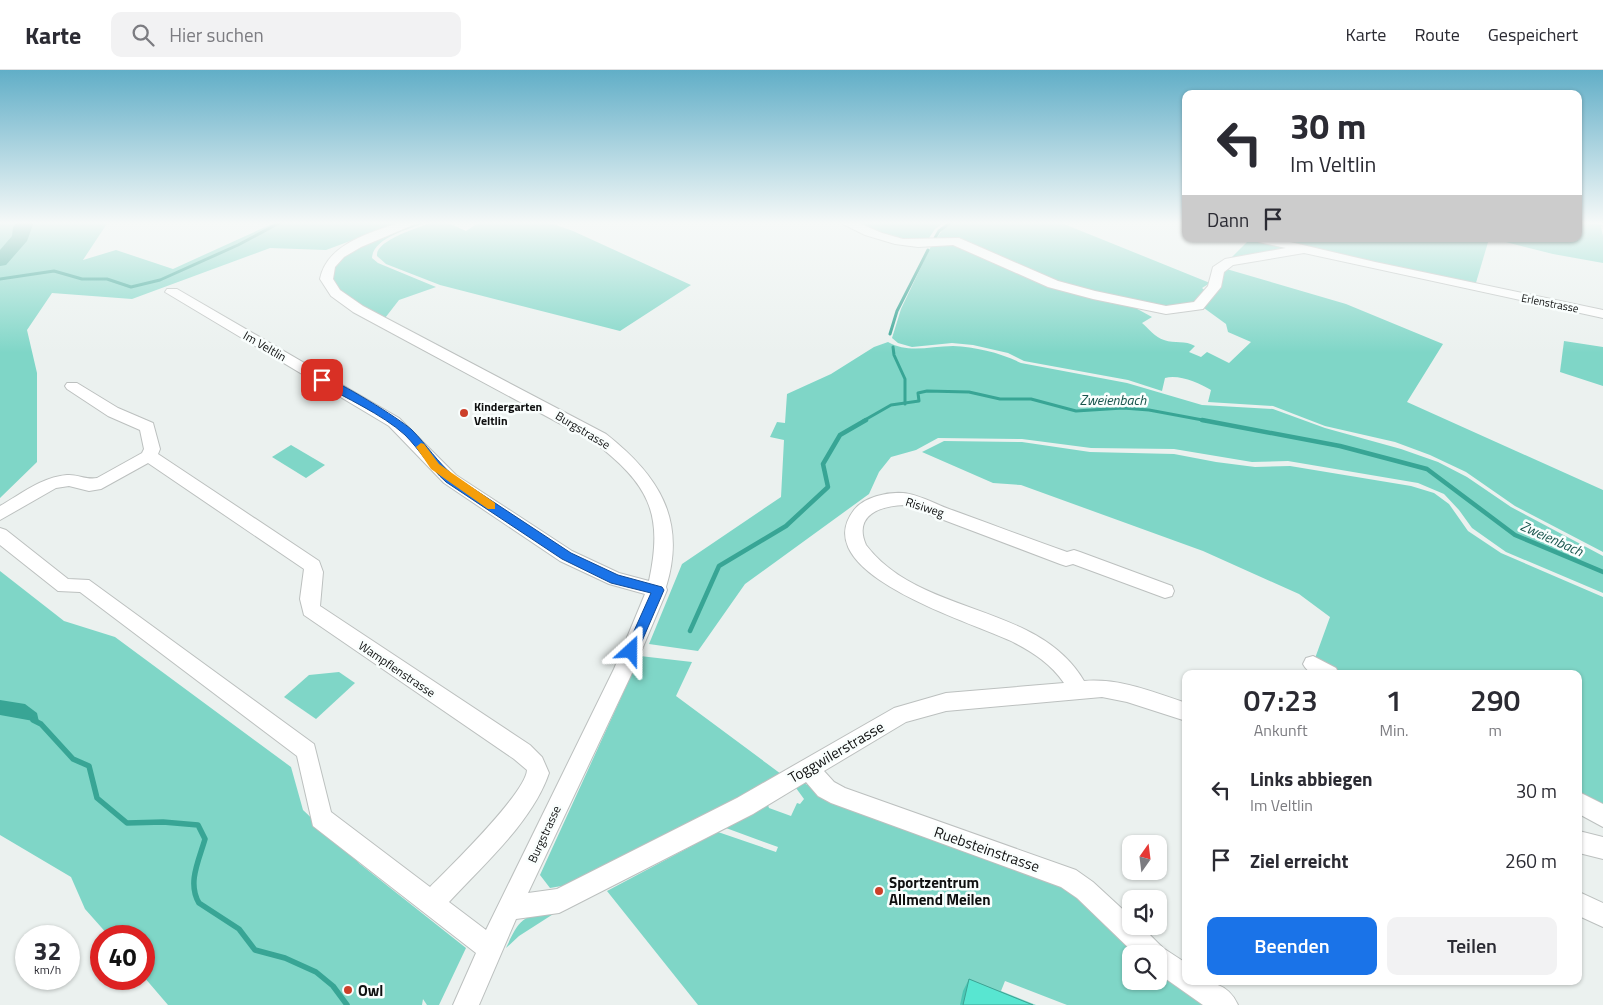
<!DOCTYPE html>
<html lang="de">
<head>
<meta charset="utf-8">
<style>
	:root { --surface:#fff; --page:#f2f2f3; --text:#2b2b33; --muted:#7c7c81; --line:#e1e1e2; --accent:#1a73e8 }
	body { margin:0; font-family:"Titillium Web",sans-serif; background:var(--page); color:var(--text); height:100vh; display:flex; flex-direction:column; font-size:19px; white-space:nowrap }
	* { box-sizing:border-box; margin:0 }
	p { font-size:16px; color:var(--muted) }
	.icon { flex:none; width:28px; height:28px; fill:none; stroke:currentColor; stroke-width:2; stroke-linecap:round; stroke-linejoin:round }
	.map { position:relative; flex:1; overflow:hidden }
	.details { position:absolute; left:1182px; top:600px; width:400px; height:315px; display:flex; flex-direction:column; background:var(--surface); border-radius:10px; box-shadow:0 1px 4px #0004 }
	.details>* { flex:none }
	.banner { position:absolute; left:1182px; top:20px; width:400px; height:152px; border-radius:10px; box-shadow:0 1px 4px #0004; background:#fff; color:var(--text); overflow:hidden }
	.needle { width:32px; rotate:14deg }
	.buttons { position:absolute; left:1122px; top:765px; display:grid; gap:10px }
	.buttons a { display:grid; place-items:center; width:45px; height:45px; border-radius:10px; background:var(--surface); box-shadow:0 1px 4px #0004; font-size:25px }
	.speed { position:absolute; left:15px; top:855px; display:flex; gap:10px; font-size:25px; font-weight:700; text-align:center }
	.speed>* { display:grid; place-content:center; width:65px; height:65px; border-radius:50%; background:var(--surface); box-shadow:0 1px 4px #0004; line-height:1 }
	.speed small { font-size:12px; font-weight:400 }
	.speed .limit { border:8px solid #d22; background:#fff; color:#111 }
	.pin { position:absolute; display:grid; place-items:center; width:42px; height:42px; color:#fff; margin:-21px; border-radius:10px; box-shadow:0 2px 8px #0006 }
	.me { position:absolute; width:55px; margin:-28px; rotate:24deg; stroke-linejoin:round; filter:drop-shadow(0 0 4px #0008) }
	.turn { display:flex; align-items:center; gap:18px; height:105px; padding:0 25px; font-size:22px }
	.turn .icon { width:65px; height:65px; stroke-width:2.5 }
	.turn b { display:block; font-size:35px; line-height:42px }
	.then { display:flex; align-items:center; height:48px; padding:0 25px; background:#0003; gap:10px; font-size:19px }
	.eta { display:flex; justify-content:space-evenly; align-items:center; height:85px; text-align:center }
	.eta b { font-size:30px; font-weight:600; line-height:35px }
	.button { display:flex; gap:10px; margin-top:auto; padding:10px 25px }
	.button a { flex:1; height:58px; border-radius:10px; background:var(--accent); color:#fff; font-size:20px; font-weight:600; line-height:58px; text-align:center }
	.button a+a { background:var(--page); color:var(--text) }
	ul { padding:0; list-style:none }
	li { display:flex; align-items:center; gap:15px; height:70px; padding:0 25px }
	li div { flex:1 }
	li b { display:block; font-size:19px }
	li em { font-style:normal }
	header { display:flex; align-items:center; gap:30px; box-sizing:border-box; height:70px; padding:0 25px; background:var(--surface); border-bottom:1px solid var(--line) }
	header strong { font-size:24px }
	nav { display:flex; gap:28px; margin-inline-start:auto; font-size:18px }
	.search { width:350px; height:45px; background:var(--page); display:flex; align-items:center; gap:12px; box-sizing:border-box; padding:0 18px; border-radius:10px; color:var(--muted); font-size:19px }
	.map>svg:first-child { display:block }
</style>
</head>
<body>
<header>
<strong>Karte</strong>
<div class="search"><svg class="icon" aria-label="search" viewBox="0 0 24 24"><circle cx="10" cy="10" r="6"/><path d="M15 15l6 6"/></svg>Hier suchen</div>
<nav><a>Karte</a><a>Route</a><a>Gespeichert</a></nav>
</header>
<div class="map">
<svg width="1603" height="935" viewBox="0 0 1603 935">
	<rect width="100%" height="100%" fill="#ebf1ef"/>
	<g fill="#7fd6c7">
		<path d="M0,152H108L83,190L116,180L173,199L276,152H401L326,180L270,178L132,229L52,223L27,260L37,303V392L0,428Z"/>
		<path d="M422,152H427C411,159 373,167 372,188L378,193L436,217L399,230L385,248C370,240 341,231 334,214C320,182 401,160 422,152Z"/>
		<path d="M432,152H446L466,161L480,152H547L573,161L691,215L620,261L440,215L386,194L377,186C375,170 419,158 432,152Z"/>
		<path d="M849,152H945L935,159L927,171L899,170Z"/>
		<path d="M953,152H1059L1210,213L1202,218L1208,223L1198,232L1172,238L1053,213L956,171L937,168L943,159Z"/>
		<path d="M1579,152L1603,155L1601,157L1603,166V193L1553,184L1494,169H1579Z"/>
		<path d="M1250,169L1288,177L1289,180L1228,191Z"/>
		<path d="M1270,169H1489L1475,216Z"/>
		<path d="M943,171L1040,210L1130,235L1152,247L1142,253C1149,259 1155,267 1164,270C1175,274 1185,270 1195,276L1189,282L1201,287L1207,282L1229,293L1251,272L1228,262L1226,254L1204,238L1223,198L1346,234L1443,274L1407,332L1603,420V482L1515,436L1466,402L1430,385L1395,372L1325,356L1273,336L1208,332L1211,320C1199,313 1179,304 1165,308L1162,321L1128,310L1024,291L1008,283L973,275L952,273L912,277L898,273L892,268L901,239L932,174Z"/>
		<path d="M1564,271L1603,277V316L1560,302Z"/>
		<path d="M888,272C909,284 930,276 953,276C976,277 1001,283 1021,293L1127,313L1202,335L1273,339L1325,358L1401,379L1438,392L1467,407L1511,437L1603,486V523L1506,482L1472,458L1459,440L1444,424L1418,413L1288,391L1252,392L1174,379L1091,378L1022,369L938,368L916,380L891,387L879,402L869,424L745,514L698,581L649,574L682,494L781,427L784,370L770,367L777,352L785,353L787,324L831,304L874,277Z"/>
		<path d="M944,371L1022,372L1090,382L1174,384L1216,392L1255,397L1290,396L1411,416L1434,423L1449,434L1468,461L1501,483L1603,527V741L1579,728V604H1336L1314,591L1330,547L1299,524L1203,481L1021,415L993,413L922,382Z"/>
		<path d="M291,375L325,395L306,408L272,387Z"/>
		<path d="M0,501L64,551L115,567L291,697L303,740L360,794L466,878L439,935H427L423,929L422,935H168L144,907V866H109L85,839L71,807L0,765Z"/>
		<path d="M640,586L692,592L676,626L781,704L723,736L573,814L550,818L540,805Z"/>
		<path d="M339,602L355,613L316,649L284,627L309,605Z"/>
		<path d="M803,713L1082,825L1142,884H1131V911H1159V898L1214,935H1067L1005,911L1001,921L1036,935H698L607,821L718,762L776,782L778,777L726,758L768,735L769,738L791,746L797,733L800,734L804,729L796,718Z"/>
		<path d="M558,841L519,866L506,878C521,846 523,846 558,841Z"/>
	</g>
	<path fill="#38a595" d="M0,630L25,634L37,643L39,652L0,645Z"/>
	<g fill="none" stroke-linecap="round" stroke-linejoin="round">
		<g stroke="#38a595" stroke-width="3">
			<path d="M344,152H372"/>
			<path d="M935,168L939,161L951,152"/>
			<path d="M0,209L54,201L82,209H107L131,217L160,210L238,175L281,152"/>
			<path d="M890,264L897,241L928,180"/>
			<path d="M893,277L894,285L905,309V334"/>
			<path d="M863,351L891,335L919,331L918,323L927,321L969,322L1000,329H1031L1076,341L1123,338L1149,340L1208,351"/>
		</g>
		<g stroke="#38a595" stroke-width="4.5">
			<path d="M1202,350L1340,376L1427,399L1515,465L1603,502"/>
			<path d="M690,561L719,496L786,456L828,417L823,394L840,365L866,350"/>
		</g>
		<path stroke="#38a595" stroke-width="5.5" d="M33,650L41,654L73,689L89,696L97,728L127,753L163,752L198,755L205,769C199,790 187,813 199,833L239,859L255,880L285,888L316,902L333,916L347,935"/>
		<path fill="#38a595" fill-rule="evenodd" d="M17,152H34L27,171L6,195L0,196V180L12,166L13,157Z"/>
		<defs>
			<g id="minor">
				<path d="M401,152H420L361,177L344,187L335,197L333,209L340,220L363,236L606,364C658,405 687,449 666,517L667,520L632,603L528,823L557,819L737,728L894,638L946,623L1064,613C1051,594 1034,583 1015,573C979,554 804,505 854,440C864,427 887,422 903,423C918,424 935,434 949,439C988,453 1027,468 1067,482L1074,480L1080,482L1172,516L1174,521L1172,526L1165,528L1073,494L1066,496L1060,494L904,435C880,436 853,445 866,475C921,547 1038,532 1084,611C1120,608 1153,622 1186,633V651L1127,632L1102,627L946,641L906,652L824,701L834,712L845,718L1076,800L1093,812L1131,847V856H1141L1163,878L1186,893V911C1208,911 1228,912 1238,935H1203L1159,904V884H1135L1077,828L1061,817L831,733L818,726L806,712L753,744L567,839L559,843L516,849L479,935H453L476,883L313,756L297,686L80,522L58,521L0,475V458L6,460L68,509L89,510L314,674L331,742L430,817C449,798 526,723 527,700L514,689L304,545L300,529L304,499L148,393L101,419L89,421L69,416L56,418L0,450V436C21,424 42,407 67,405C77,404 86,410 97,408L142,383L144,379L140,360L108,346L67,319L65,316L67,313H77L118,338L153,353L160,379L158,384L319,491L323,502L320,536L530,675L542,687L549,703C533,751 483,795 449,832L486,860L614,599L645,524L609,514L560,491L444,413L389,356L165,222L167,219H177L399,348L456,405L572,481L619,503L649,511C664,442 648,414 594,372L353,242L331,226L320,209C327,173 371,163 401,152Z"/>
				<path d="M839,152H856L882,163L903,169L959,168L1058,211L1095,221L1166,236L1194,232L1208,216L1213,197L1225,189L1286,178L1259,172L1257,169H1277L1375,192L1603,240V248L1304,183L1233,195L1224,202L1221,217L1203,239L1166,244L1093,229L1048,217L953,175L918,177L895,174L865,165Z"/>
				<path d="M1313,586L1336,598L1339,604C1325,604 1310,608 1303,594L1306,588Z"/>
				<path d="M1579,722L1603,734V757L1579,744Z"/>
				<path d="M1579,761L1603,767V789L1579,783Z"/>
				<path d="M1579,822L1603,833V857L1579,846Z"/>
			</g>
		</defs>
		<use href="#minor" stroke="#bcc0bf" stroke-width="2"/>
		<use href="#minor" fill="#fff" fill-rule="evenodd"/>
	</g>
	<path fill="#4cc6b4" d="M969,909L1033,935H960L963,921Z"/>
	<path fill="#58e6d1" stroke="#3ea192" d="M969,909L1033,935H963Z"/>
	<linearGradient id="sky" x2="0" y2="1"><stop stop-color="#61aec7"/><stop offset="0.54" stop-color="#f6f9f8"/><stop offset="1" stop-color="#f6f9f8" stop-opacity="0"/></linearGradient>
	<rect width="1603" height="283" fill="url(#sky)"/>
	<path fill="#1a73e8" stroke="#114b97" d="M322,306C338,311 399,348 412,360C427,375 437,392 454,406L571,483L618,505L662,517L664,520L636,585L631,586L625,581L651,523L611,513L562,489L446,412C429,397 420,380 405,365C382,344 345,328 318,312L317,310Z"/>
	<path fill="#f59e0b" d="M421,373L424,374L439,394L495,433V439H488L431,399L416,377Z"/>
	<g fill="#cc402a" stroke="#f9fefd" stroke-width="2">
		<circle cx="464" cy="343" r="5"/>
		<circle cx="879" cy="821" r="5"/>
		<circle cx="348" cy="920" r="5"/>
	</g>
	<g text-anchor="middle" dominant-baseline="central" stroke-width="5" stroke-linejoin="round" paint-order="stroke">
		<g font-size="11" fill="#0f1010" stroke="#f9fefd">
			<text transform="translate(1550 233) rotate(11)">Erlenstrasse</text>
		</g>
		<g font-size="12" fill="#0f1010" stroke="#f9fefd">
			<text transform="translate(265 276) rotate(30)">Im Veltlin</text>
			<text transform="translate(583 360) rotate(31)">Burgstrasse</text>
			<text transform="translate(925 437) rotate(18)">Risiweg</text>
			<text transform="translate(397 599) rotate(34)">Wampflenstrasse</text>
			<text transform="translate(544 764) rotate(-65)">Burgstrasse</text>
		</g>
		<g font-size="12" font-weight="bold" fill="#0f1010" stroke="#f9fefd" text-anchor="start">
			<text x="474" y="336">Kindergarten<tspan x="474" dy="14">Veltlin</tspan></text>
		</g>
		<g font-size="14" font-style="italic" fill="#18544c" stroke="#f9fefd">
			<text x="1113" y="329">Zweienbach</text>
			<text transform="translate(1552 468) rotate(24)">Zweienbach</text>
		</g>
		<g font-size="15" fill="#0f1010" stroke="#f9fefd">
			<text transform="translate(836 682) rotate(-30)">Toggwilerstrasse</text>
			<text transform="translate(987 779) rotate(19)">Ruebsteinstrasse</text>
		</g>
		<g font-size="15" font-weight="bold" fill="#0f1010" stroke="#f9fefd" text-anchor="start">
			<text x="889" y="812">Sportzentrum<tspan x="889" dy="17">Allmend Meilen</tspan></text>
			<text x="358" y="920">Owl</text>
		</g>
	</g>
</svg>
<div class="buttons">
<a><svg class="needle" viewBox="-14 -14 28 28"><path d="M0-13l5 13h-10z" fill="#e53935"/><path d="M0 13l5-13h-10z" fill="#7c7c81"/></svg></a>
<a><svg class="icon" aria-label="sound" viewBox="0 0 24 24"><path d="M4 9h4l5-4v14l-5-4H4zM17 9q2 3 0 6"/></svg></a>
<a><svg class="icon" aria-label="search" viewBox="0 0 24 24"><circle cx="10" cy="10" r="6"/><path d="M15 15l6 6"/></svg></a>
</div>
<div class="speed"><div>32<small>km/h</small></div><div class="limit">40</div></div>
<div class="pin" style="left:322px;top:310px;background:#d93025"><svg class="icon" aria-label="arrive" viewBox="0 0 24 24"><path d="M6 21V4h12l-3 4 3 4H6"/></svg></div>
<svg class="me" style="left:631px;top:581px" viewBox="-20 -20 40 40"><path d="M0-17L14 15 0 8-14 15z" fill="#1a73e8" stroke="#fff" stroke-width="4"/></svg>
<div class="banner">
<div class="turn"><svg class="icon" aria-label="left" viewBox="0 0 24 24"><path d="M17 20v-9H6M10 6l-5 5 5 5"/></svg><div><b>30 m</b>Im Veltlin</div></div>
<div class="then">Dann<svg class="icon" aria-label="arrive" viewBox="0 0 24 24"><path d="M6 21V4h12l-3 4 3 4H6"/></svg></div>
</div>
<section class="details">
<div class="eta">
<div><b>07:23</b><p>Ankunft</p></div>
<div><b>1</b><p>Min.</p></div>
<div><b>290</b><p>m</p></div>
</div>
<ul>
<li><svg class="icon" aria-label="left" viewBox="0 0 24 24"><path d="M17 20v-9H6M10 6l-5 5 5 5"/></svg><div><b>Links abbiegen</b><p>Im Veltlin</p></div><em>30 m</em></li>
<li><svg class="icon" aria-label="arrive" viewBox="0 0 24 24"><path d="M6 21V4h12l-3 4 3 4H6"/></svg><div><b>Ziel erreicht</b></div><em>260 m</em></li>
</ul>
<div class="button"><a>Beenden</a><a>Teilen</a></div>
</section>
</div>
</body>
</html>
